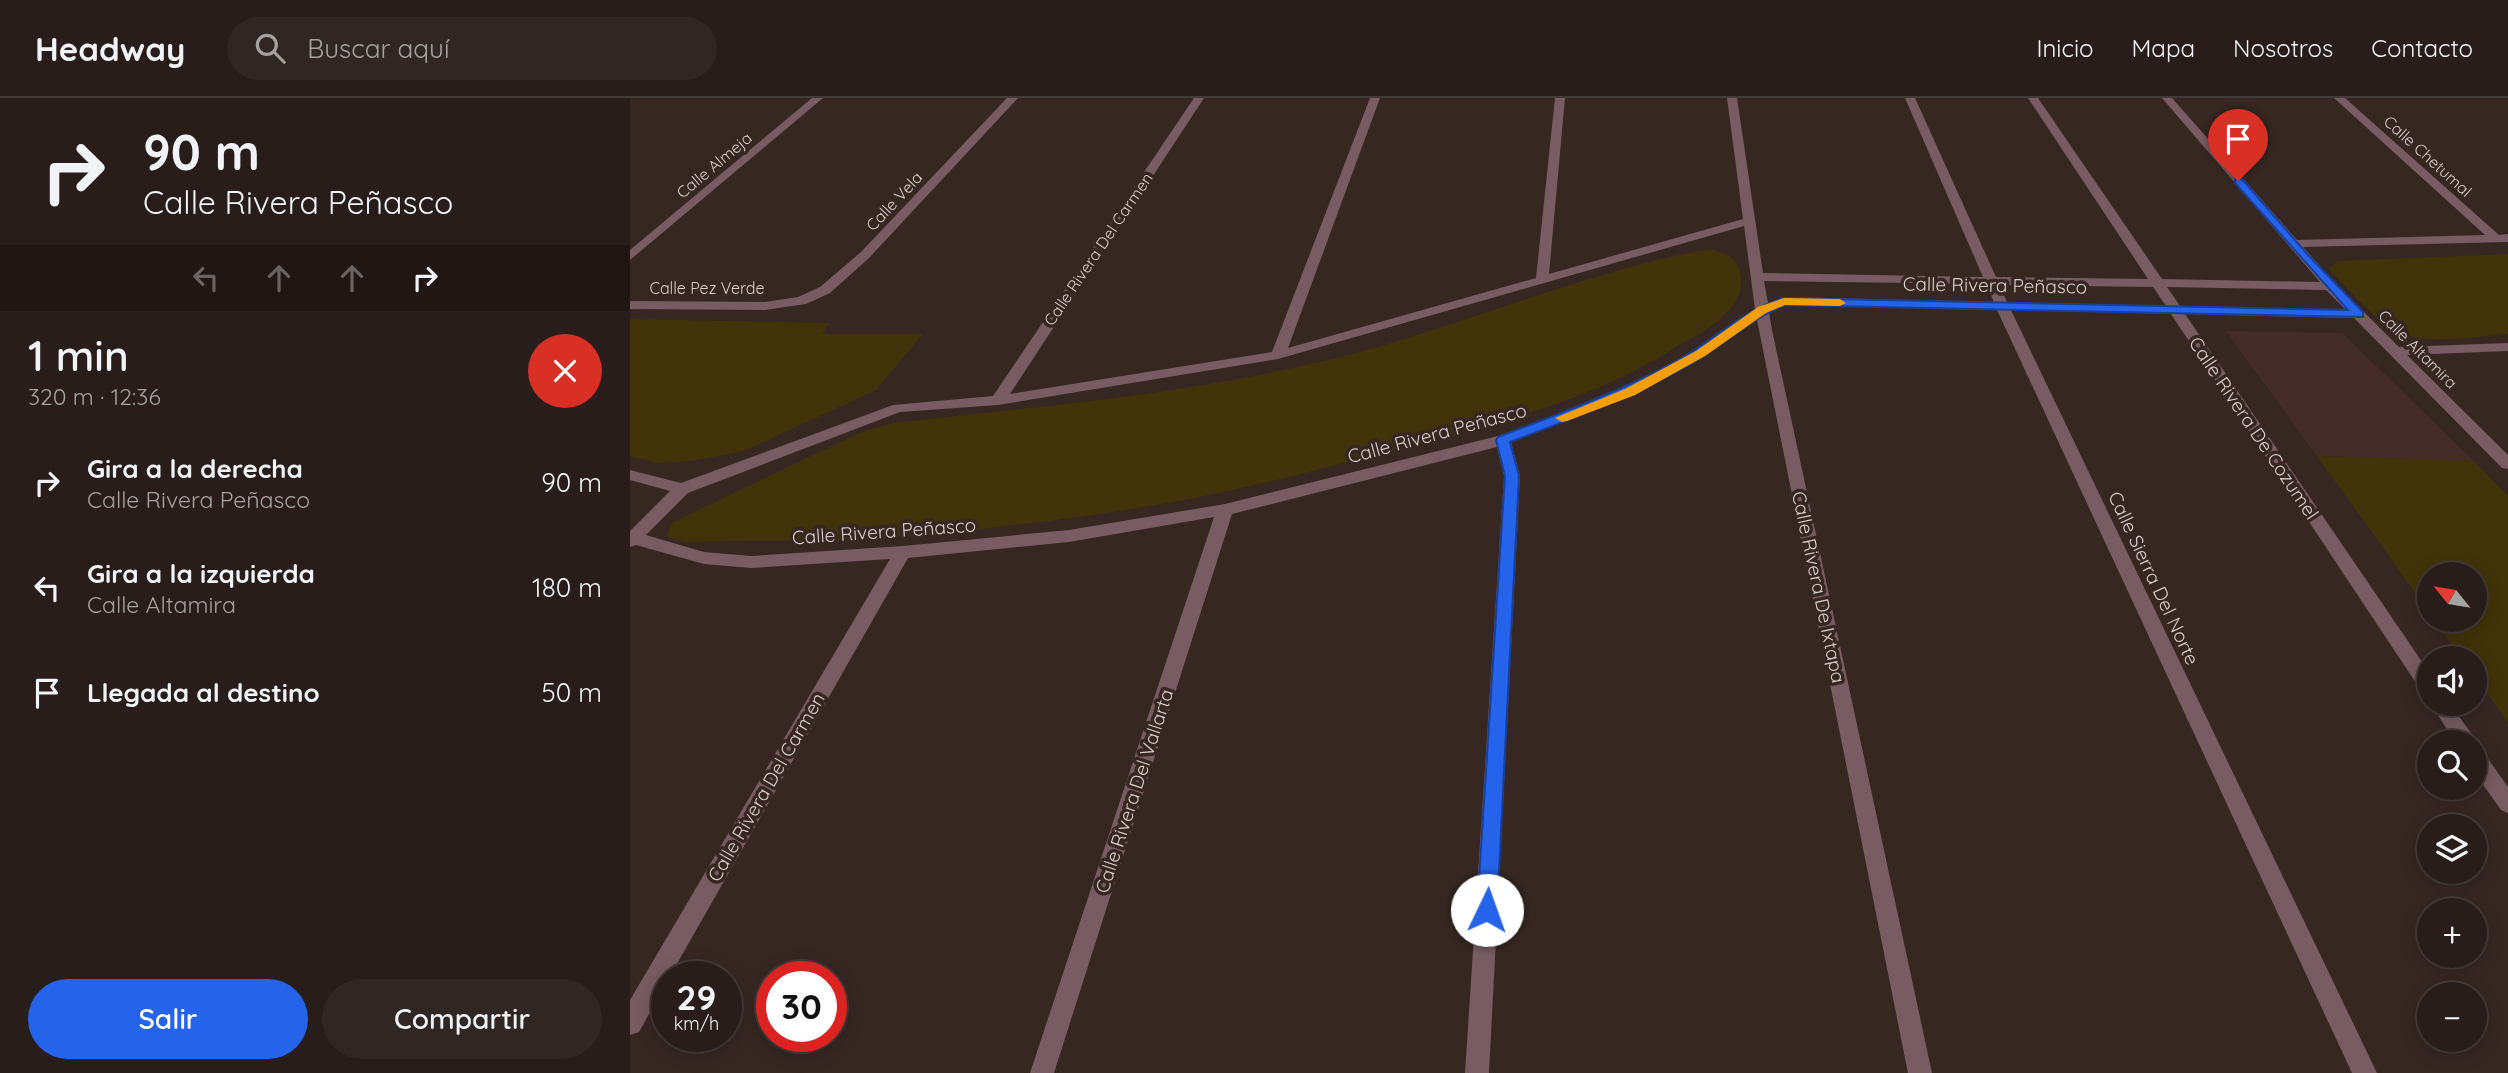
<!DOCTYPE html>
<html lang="es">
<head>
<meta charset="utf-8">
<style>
	:root { --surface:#281d1a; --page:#302623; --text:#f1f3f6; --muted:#a5a2a2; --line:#443b39; --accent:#2563eb }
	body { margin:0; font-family:Quicksand,sans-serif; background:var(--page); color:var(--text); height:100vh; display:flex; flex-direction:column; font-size:26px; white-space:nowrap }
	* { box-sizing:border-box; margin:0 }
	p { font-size:23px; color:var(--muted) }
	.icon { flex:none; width:38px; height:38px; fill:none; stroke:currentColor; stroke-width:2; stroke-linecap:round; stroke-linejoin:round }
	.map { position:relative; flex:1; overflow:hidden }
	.panel { display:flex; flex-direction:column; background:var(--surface); width:630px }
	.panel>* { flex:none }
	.top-card { background:#281d1a; color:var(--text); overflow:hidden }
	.needle { width:46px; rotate:300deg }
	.fabs { position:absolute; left:1787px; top:464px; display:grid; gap:14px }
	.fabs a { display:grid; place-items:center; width:70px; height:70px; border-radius:50%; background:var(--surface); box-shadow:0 4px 18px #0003,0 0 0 2px var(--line); font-size:35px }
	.speed { position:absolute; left:21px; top:863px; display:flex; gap:14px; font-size:35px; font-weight:700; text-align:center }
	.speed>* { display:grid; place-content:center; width:91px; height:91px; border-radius:50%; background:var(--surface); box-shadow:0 4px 18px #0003,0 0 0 2px var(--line); line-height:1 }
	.speed small { font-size:18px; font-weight:400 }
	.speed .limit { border:10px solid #d22; background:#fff; color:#111 }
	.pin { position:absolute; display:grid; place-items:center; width:60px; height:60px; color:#fff; margin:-72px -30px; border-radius:50% 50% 50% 0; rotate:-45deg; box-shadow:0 0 7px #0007 }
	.pin .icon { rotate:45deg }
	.me { position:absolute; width:77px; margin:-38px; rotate:3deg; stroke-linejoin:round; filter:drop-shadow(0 0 5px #0008) }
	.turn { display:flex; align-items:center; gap:24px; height:147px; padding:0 28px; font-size:32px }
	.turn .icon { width:91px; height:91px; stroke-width:2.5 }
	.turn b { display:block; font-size:49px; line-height:60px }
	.lanes { display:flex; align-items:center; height:66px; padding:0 28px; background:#0003; justify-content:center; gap:35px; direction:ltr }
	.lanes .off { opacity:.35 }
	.round { display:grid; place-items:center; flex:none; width:74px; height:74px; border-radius:37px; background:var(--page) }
	.headline { display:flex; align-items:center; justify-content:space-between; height:119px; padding:0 28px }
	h1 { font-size:42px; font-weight:600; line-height:52px }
	.button { display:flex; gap:14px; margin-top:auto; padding:14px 28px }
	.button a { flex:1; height:80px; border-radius:42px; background:var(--accent); color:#fff; font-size:28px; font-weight:600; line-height:80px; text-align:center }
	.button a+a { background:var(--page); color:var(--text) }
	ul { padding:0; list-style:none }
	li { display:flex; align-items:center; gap:21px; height:105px; padding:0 28px }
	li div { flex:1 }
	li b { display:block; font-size:26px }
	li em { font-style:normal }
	header { display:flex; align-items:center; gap:42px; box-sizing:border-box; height:98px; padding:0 35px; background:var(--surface); border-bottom:2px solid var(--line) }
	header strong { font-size:33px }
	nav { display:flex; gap:38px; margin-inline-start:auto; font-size:24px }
	.search { width:490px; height:63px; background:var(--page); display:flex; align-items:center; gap:18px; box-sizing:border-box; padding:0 24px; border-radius:38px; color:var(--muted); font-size:26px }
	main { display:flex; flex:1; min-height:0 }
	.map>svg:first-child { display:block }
</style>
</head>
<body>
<header>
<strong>Headway</strong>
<div class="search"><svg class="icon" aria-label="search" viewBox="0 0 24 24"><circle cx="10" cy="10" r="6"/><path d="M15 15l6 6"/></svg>Buscar aquí</div>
<nav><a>Inicio</a><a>Mapa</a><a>Nosotros</a><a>Contacto</a></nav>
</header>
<main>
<section class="panel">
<div class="top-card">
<div class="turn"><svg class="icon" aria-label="right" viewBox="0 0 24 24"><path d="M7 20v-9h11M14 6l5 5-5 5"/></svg><div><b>90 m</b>Calle Rivera Peñasco</div></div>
<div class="lanes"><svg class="icon off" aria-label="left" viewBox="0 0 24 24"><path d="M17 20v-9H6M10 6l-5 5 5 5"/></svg><svg class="icon off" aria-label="ahead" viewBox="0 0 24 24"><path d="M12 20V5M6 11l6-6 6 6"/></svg><svg class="icon off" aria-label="ahead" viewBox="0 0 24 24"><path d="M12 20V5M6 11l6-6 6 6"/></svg><svg class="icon" aria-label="right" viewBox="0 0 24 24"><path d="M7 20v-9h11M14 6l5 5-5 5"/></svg></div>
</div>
<div class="headline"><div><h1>1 min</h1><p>320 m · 12:36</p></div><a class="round" style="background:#d93025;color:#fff"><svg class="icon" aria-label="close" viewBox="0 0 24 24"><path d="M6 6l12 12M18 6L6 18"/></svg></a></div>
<ul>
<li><svg class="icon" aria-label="right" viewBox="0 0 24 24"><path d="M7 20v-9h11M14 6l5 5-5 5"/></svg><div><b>Gira a la derecha</b><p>Calle Rivera Peñasco</p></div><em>90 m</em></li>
<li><svg class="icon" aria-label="left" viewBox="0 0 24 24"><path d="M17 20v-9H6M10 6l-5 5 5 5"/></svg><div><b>Gira a la izquierda</b><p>Calle Altamira</p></div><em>180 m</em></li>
<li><svg class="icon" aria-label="arrive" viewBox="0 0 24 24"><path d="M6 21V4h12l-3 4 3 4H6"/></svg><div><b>Llegada al destino</b></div><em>50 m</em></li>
</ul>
<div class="button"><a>Salir</a><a>Compartir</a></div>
</section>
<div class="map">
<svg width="1878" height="975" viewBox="0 0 1878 975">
	<rect width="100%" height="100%" fill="#362723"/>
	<path fill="#442d28" d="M1596,233L1712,235L1844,363L1687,358Z"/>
	<g fill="#41340a">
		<path d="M1079,151C1094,154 1106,158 1110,174C1119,213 1071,234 1043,251C957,305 854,329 756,354C705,367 654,381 603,392C494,416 382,429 271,438C199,444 126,442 54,444L36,439L43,424L231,334L264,325C421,307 576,295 729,254C846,222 960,173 1079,151Z"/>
		<path d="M1878,156V236C1842,238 1787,251 1756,227C1735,211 1716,188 1698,170L1708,163Z"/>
		<path d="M0,221L200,225L192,236H293L246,292L114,353L61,363L27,365L0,358Z"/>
		<path d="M1687,358L1844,363L1878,398V625L1845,578L1844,560H1832L1804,522H1844V476H1799V514Z"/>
	</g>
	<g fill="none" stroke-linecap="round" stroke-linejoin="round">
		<g fill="#775c63" fill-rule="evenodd">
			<path d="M182,0H193L0,162V152Z"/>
			<path d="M377,0H388L239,160L200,195L176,206L135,212L0,211V203L135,204L168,199L190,189L231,154Z"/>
			<path d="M564,0H574L380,296L642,254L740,0H750L658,250L906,180L925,0H935L919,176L1113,121L1097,0H1107L1133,175L1353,179L1275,0H1285L1366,179L1518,181L1398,0H1408L1532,181L1690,184L1532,0H1542L1667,142L1855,137L1704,0H1715L1869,137L1878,136V144L1673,149L1705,185L1769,249L1878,245V253L1777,257L1878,357V371L1872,370L1724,220L1555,216L1799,574V597L1792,594L1541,216L1381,212L1747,975H1722L1367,212L1156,207L1139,214L1142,232L1302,975H1278L1127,222L1075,258L1005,297L881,344L890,378L859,975H835L874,378L867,349L602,416L424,975H400L584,419L439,444L278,460L40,878H37V884L9,934L0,937V902L260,461L121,470L74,466L6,447L0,449V433L40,393L0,382V372L51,385L263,307L363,298ZM1114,128L1125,211L1065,252L995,291L868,338L595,406L439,432L273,448L121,458L74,454L16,437L58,395L270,314L368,307L648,261ZM1134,183L1356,186L1364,204L1154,199L1138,205ZM1369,187L1523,189L1536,208L1377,204ZM1537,189L1696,192L1716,212L1550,208Z"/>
			<path d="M1801,606H1820L1843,638L1846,644L1844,647V644H1825Z"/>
			<path d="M1844,649L1851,651L1878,689V715L1871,712L1844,674Z"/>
		</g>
	</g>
	<path fill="#2563eb" stroke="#184099" stroke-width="2" d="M1605,81H1612L1678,157L1733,214V219L1155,207C1120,221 1092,248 1059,267C1001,299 941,321 880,344L889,378L867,812L864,819L857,822L850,819L847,812L875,378L866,342L868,339C929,316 989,294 1047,263C1083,243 1114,211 1154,200L1718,212L1605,85Z"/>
	<path fill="#f59e0b" d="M1154,200L1210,201L1216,205L1210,208L1155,207L1136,215L1075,258L1005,297L937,323L932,324L925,320L995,291L1066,253L1128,209Z"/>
	<g text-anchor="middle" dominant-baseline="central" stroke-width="7" stroke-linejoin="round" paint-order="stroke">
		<g font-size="16" fill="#d9cfcc" stroke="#362723">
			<text transform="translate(1798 58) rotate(42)">Calle Chetumal</text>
			<text transform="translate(84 67) rotate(-40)">Calle Almeja</text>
			<text transform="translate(264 103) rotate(-47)">Calle Vela</text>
			<text transform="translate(468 151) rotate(-56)">Calle Rivera Del Carmen</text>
			<text x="77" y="190">Calle Pez Verde</text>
			<text transform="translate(1788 251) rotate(45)">Calle Altamira</text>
		</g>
		<g font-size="19" fill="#d9cfcc" stroke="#362723">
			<text transform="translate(1365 187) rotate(1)">Calle Rivera Peñasco</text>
			<text transform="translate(1624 330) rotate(56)">Calle Rivera De Cozumel</text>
			<text transform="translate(807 335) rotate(-15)">Calle Rivera Peñasco</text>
			<text transform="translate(254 433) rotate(-4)">Calle Rivera Peñasco</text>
			<text transform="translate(1524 480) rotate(65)">Calle Sierra Del Norte</text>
			<text transform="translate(1189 489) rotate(78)">Calle Rivera De Ixtapa</text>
			<text transform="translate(136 689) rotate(-60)">Calle Rivera Del Carmen</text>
			<text transform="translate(504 693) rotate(-72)">Calle Rivera Del Vallarta</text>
		</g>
	</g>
</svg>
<div class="fabs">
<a><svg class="needle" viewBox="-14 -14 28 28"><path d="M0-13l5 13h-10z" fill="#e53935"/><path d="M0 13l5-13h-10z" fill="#a5a2a2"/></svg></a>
<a><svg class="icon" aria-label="sound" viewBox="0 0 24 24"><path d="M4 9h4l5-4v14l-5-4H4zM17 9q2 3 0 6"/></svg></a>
<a><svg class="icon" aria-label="search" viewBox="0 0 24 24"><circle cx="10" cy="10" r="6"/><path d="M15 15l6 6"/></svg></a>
<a><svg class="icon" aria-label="layers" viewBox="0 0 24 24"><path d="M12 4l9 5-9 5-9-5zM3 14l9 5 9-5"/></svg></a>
<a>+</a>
<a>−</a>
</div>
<div class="speed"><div>29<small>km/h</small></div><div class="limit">30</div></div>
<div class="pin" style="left:1608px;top:83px;background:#d93025"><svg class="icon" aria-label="arrive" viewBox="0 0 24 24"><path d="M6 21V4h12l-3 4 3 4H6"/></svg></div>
<svg class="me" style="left:857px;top:812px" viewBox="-20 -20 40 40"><circle r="19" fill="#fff"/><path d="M0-13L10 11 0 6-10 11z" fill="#2563eb"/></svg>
</div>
</main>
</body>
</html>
